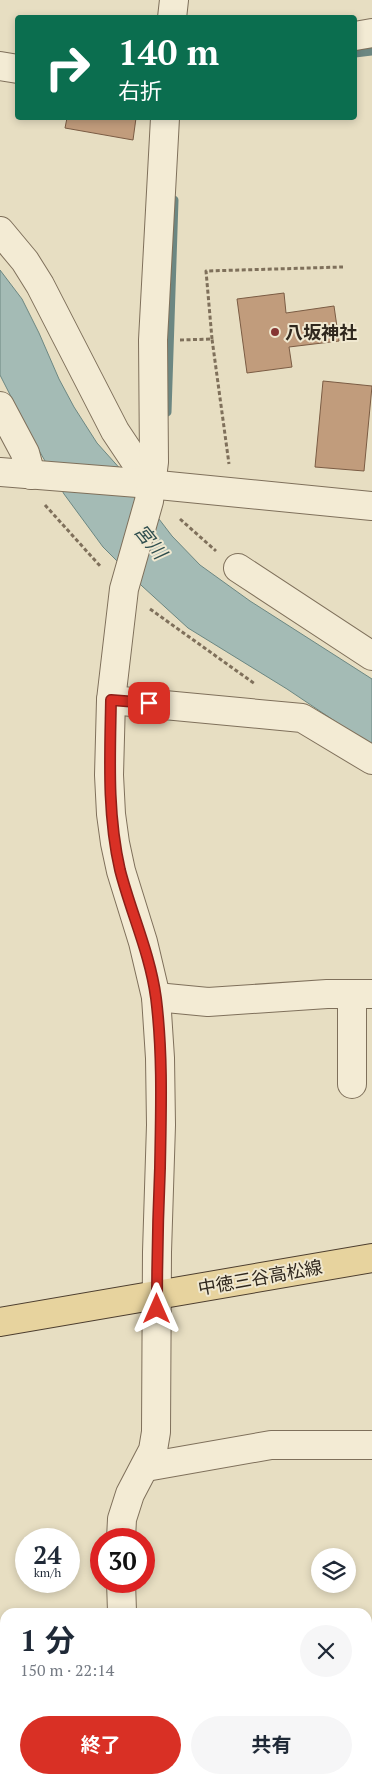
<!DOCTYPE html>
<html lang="ja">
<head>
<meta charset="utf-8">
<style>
	:root { --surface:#fff; --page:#f6f6f7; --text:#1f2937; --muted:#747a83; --accent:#d93025 }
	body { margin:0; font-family:"PT Serif","Noto Sans JP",serif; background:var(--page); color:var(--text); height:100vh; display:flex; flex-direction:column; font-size:19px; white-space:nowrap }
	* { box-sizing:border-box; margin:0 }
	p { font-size:16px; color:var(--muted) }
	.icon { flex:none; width:28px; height:28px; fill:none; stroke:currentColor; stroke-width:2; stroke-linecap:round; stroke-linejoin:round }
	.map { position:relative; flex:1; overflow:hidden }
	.drawer { position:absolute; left:0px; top:1608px; width:372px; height:176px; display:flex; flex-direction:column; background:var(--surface); border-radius:15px 15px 0 0; box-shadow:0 2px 8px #0003 }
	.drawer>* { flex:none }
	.banner { position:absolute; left:15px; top:15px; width:342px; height:105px; border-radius:5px; box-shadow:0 2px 8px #0003; background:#0b6e4f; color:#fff; overflow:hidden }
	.buttons { position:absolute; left:311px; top:1548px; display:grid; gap:10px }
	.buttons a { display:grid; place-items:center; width:45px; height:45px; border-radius:50%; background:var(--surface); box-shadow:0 2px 8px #0003; font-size:25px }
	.speed { position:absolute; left:15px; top:1528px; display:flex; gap:10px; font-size:25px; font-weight:700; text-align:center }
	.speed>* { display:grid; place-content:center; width:65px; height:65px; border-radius:50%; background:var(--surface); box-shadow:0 2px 8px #0003; line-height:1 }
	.speed small { font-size:12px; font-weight:400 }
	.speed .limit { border:8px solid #d22; background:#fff; color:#111 }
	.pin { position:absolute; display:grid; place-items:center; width:42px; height:42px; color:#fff; margin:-21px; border-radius:10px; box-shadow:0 2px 8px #0006 }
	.me { position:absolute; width:55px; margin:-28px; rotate:0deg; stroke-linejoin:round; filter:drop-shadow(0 0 4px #0008) }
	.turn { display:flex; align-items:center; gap:18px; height:105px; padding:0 20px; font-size:22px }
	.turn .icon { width:65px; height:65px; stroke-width:2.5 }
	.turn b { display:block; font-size:35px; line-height:42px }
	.round { display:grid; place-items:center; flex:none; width:52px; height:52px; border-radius:26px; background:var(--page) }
	.summary { display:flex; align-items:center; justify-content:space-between; height:85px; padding:0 20px }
	h1 { font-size:30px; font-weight:700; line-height:38px }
	.button { display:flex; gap:10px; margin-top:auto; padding:10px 20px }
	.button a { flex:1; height:58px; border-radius:30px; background:var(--accent); color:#fff; font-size:20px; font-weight:700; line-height:58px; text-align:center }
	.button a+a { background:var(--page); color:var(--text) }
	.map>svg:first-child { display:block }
</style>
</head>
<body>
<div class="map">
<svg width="372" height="1783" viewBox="0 0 372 1783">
	<rect width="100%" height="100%" fill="#e7dec2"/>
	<path fill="#a4bbb5" stroke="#6c8782" d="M0,270L22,299L39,333L59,379L74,407L97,443L123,472L172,536L200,565L250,601L372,679V746L287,689L188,628L142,586L103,547L64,494L33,440L0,375Z"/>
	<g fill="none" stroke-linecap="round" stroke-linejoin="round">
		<g stroke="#6c8782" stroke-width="9">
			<path d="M355,53L372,51"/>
			<path d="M167,412L174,200"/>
		</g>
	</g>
	<g fill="#c19c7c" stroke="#7b5c44">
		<path d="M67,118H136L133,140L65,128Z"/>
		<path d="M284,293L286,313L334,306L339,341L289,347L292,367L247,373L237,299Z"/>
		<path d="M323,381L372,386L364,471L315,467Z"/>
	</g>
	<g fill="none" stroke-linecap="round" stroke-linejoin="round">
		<defs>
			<g id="minor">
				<path d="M172,18L174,0"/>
				<path d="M355,36L372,33"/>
				<path d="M0,66L18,69"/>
				<path d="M0,231L25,261L40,285L115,431L151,485"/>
				<path d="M0,406L25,453L31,475"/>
				<path d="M0,472L138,483L372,506"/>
				<path d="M238,568L372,656"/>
				<path d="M111,700L302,718L372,760"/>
				<path d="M156,997L208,1002L327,994H372"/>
				<path d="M352,1084V994"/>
				<path d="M146,1467L271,1445H372"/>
				<path d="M121,1539L122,1519L130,1494L153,1450L156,1432L157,1252L161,1125L160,1058L156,997L143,942L121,871L115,843L111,814L109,775L111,700L124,589L149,501L154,462L153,340L165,118"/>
				<path d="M121,1581L122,1612"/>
				<path d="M0,1671H5"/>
				<path d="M368,1747L369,1701L372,1700"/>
				<path d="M128,1779V1783"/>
				<path d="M366,1783V1779"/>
			</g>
			<path id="major" d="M0,1322L372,1258"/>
		</defs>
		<use href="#minor" stroke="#7f705b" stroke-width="30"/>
		<use href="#major" stroke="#4d3e2f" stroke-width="30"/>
		<g stroke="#7f705b" stroke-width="3" stroke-dasharray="4 2.5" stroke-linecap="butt">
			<path d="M212,339L206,271L343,267"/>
			<path d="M180,340L212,339L229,464"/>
			<path d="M45,505L101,567"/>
			<path d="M180,519L216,551"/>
			<path d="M150,609L255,684"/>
		</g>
		<use href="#minor" stroke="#f3ebd4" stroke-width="28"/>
		<use href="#major" stroke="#e7d39e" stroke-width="28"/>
	</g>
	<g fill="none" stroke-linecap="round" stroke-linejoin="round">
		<defs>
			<path id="route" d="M149,703L111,700C110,757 107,813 120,870C131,913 150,953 156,998C163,1054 161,1112 160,1168C158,1215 157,1262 157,1309"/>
		</defs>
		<use href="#route" stroke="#8d1f18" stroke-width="12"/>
		<use href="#route" stroke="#d93025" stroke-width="9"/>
	</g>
	<circle fill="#863633" stroke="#f0e8d0" stroke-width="2" cx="275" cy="332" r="5"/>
	<g text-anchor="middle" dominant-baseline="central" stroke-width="4" stroke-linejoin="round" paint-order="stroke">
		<g font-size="18" font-weight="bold" fill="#30281e" stroke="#f0e8d0" text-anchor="start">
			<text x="285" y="332">八坂神社</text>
		</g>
		<g font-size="18" fill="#30281e" stroke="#f0e8d0">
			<text transform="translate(260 1277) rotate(-10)">中徳三谷高松線</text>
		</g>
		<g font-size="19" font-style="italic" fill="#2f4e4e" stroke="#f0e8d0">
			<text transform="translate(151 541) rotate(51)">宮川</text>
		</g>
	</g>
</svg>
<div class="buttons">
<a><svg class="icon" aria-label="layers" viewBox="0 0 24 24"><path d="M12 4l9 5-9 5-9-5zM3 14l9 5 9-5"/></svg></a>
</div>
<div class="speed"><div>24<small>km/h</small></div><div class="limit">30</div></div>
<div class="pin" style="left:149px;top:703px;background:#d93025"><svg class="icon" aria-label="arrive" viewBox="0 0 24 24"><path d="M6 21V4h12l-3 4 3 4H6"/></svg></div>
<svg class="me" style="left:157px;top:1309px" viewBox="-20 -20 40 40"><path d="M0-17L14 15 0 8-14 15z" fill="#d93025" stroke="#fff" stroke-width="4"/></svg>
<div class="banner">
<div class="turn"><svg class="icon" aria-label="right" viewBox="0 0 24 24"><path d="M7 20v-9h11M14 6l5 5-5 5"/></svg><div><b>140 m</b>右折</div></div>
</div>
<section class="drawer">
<div class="summary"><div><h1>1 分</h1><p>150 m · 22:14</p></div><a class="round"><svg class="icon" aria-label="close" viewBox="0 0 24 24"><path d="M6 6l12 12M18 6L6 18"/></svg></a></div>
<div class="button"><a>終了</a><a>共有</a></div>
</section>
</div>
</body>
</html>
